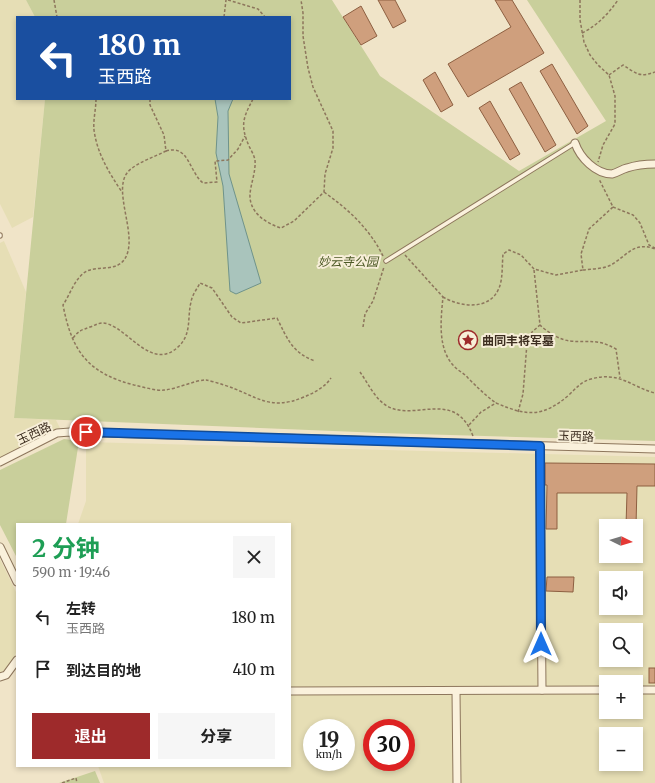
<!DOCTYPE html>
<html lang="zh">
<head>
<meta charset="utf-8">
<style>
	:root { --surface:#fff; --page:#f6f6f6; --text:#222; --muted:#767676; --accent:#9e2a2b }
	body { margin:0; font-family:Merriweather,"Noto Sans SC",serif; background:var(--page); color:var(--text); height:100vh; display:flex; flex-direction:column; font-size:15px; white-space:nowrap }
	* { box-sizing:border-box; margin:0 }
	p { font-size:13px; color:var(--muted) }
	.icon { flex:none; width:22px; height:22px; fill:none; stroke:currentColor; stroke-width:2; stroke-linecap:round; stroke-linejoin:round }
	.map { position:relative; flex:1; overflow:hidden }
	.details { position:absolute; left:16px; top:523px; width:275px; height:244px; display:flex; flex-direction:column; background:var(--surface); border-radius:0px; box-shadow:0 2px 6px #0003 }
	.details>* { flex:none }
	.top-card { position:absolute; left:16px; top:16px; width:275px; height:84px; border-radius:0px; box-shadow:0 2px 6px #0003; background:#1a4fa0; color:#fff; overflow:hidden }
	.needle { width:26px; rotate:95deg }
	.tools { position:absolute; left:599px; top:519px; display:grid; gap:8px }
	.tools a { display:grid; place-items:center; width:44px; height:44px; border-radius:0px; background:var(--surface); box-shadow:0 2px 6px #0003; font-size:20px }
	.speed { position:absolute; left:303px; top:719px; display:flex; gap:8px; font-size:20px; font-weight:700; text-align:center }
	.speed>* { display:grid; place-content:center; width:52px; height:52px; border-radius:50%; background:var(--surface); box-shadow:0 2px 6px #0003; line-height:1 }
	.speed small { font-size:10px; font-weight:400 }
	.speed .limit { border:6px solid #d22; background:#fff; color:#111 }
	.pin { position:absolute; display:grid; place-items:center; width:34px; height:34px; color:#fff; margin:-17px; border:2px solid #fff; border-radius:50%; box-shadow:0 1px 4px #0007 }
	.me { position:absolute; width:44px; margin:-22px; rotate:0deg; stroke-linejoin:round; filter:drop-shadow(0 0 3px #0008) }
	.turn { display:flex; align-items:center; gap:14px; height:84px; padding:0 16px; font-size:18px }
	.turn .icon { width:52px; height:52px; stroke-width:2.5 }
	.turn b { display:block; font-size:28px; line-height:34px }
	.round { display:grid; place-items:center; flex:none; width:42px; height:42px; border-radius:0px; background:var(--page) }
	.overview { display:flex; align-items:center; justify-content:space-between; height:68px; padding:0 16px }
	h1 { font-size:24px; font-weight:700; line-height:30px; color:#1e9e55 }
	.primary-button { display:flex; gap:8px; margin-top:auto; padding:8px 16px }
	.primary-button a { flex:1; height:46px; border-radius:0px; background:var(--accent); color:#fff; font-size:16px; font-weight:700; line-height:46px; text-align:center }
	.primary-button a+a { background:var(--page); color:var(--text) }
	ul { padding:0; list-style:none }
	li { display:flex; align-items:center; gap:12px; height:52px; padding:0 16px }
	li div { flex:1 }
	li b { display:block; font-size:15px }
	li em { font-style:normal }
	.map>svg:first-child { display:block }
</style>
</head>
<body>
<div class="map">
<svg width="655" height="783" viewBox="0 0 655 783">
	<rect width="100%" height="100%" fill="#f0e4c8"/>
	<g fill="#e6deb5" fill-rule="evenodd">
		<path d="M0,0H26L35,17H17V99H45L33,217L12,228L0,204Z"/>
		<path d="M4,241L26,292L14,418L56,420L60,428L0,458V243Z"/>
		<path d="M86,442L655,457V783H104L98,766H290V524H78L86,501ZM606,526H636V556H606ZM606,578H636V608H606ZM606,630H636V660H606ZM606,682H636V712H606ZM312,728H346V762H312ZM372,728H406V762H372ZM606,734H636V764H606Z"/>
		<path d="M0,559L17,594V650L12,663L0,674Z"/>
	</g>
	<g fill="#c9cf9b">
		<path d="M26,0H332L380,76L519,171L606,121L527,0H655V441L382,433L14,418L45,99H290V17H35Z"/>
		<path d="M64,439L79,441L66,524H17V558L0,525V470Z"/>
		<path d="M95,771L100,783H59Z"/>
	</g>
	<path fill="#a9c4bc" stroke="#6f938a" d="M215,99H233L228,111L229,174L261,283L236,294L230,291L223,186L216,153L218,117Z"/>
	<g fill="#cf9f7d" stroke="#8d5f41">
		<path d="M378,0H395L406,21L393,28Z"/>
		<path d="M495,0H512L544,53L468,97L448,64L511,27Z"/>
		<path d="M361,6L377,36L361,45L343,17Z"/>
		<path d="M552,64L588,126L577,134L540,71Z"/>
		<path d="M435,72L453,105L441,112L423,80Z"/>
		<path d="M521,82L556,145L545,152L509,89Z"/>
		<path d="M490,101L520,154L510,160L479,108Z"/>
		<path d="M545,463L655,464V486H637L636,526H626L627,493H557V529H546L547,485H545Z"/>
		<path d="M547,577H574L573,592L546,591Z"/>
		<rect x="649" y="668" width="6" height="15"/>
	</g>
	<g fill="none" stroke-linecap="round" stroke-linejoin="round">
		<defs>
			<g id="service">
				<path d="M0,235V236"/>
				<path d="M386,261L575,143"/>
			</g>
			<g id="minor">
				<path d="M575,143C580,158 596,174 612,174C617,173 622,169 627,168C636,165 645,164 655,164"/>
				<path d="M540,446L542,690"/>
				<path d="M0,462L57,433L70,432L655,449"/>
				<path d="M0,547L17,582"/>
				<path d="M0,677L6,675L17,660"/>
				<path d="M636,690H655"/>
				<path d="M290,691L606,690"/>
				<path d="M456,691L457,783"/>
			</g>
		</defs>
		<use href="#service" stroke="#8d765c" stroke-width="5.5"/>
		<use href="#minor" stroke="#8d765c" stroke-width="9"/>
		<g stroke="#8d765c" stroke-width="1.5" stroke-dasharray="3 2" stroke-linecap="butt">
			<path d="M54,0L57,17"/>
			<path d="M228,0L258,9L265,17"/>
			<path d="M580,0V20L584,42L590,55L598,65L609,75L615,96V124L603,145L598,162"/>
			<path d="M224,17L226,0"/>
			<path d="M582,33C598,25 608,14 618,0"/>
			<path d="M609,75L623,65C636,73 639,78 655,72"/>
			<path d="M96,99C96,109 93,120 94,130C97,153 109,173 122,192"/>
			<path d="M150,99V105L164,135L166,151C154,157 141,161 131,169C108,186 141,237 124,260C116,271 99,266 87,271C75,277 70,295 63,305C72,352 88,373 134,385C144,387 155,391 164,390C177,389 195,380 206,380C211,381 218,383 224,385C256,395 268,412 304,397C314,393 325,387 331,378"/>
			<path d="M253,99C243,118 240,125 249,146C251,150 254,155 255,160C256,171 251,183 250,194C249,212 265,223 281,228L294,221L324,192L325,174L333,148V131L313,87L308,68L303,36V13L301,0"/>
			<path d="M166,151C189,144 189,172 203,183L217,182L215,161L228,160L238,149L245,136"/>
			<path d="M324,192C349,210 369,228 383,256"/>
			<path d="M613,207L633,215L640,223L649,245L655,248"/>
			<path d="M405,255L443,297C441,318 437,349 454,366C458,371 464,373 468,378C477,387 485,395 496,403"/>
			<path d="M534,270L540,325C547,332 560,340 570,341C590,343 596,338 616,349L620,378"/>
			<path d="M583,270C591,269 603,269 611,265C628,255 634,241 655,249"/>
			<path d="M443,297C460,307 490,311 499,288C503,279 502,264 503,254L509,250L521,255L534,269L556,275L583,270L581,254L589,229L613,207L599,179"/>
			<path d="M363,327L365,314L373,301L384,267"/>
			<path d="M73,338C79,330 82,330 90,327C96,325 101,321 108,324C130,331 153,372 179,346C192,333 187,318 191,302C192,295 197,289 200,283L212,288L232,317L241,323L277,318C287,338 292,353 315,361"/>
			<path d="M360,372C368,383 375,399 387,406C415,422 455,388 473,436"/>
			<path d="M518,412L523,394L527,343L532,332L540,325"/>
			<path d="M469,425L481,412L496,403C527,416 542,418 569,395C576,388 581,382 591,379C620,371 631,387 655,393"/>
			<path d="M62,783L76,778L77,783"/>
		</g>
		<use href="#service" stroke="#faf1dc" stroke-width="3.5"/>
		<use href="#minor" stroke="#faf1dc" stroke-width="7"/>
	</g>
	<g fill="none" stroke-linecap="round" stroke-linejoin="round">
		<defs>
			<path id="route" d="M86,432L540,446L541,644"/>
		</defs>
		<use href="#route" stroke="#114b97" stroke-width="10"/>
		<use href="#route" stroke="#1a73e8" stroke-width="7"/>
	</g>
	<defs>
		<symbol id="sight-ring" viewBox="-11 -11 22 22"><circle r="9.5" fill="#f7eed8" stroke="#9e2a2b" stroke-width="1.5"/><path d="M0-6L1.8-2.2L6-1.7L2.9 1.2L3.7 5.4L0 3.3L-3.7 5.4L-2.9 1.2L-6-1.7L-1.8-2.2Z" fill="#9e2a2b"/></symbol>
	</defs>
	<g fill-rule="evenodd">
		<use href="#sight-ring" x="457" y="329" width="22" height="22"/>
	</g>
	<g text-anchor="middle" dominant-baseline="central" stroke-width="4" stroke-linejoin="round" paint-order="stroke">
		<g font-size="12" font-style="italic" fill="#4d5a26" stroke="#f7eed8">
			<text x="348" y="261">妙云寺公园</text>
		</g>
		<g font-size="12" font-weight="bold" fill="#3d2e20" stroke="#f7eed8" text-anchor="start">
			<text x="482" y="340">曲同丰将军墓</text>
		</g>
		<g font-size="12" fill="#3d2e20" stroke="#f7eed8">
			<text transform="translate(34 433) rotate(-25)">玉西路</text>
			<text transform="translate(576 436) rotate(2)">玉西路</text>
		</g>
	</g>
</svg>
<div class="tools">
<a><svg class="needle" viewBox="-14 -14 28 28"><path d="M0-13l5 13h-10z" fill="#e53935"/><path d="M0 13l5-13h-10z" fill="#767676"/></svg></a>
<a><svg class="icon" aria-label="sound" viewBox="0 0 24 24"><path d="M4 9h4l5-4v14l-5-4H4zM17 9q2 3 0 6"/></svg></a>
<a><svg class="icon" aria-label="search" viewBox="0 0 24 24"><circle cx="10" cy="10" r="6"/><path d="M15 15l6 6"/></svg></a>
<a>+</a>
<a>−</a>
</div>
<div class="speed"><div>19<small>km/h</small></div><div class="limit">30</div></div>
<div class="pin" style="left:86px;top:432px;background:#d93025"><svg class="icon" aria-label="arrive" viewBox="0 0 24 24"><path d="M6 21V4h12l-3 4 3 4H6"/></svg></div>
<svg class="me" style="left:541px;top:644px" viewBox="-20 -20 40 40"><path d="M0-17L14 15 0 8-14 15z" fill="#1a73e8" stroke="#fff" stroke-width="4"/></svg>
<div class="top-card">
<div class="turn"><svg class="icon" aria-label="left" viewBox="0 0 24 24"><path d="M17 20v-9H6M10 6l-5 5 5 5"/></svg><div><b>180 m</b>玉西路</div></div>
</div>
<section class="details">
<div class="overview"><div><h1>2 分钟</h1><p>590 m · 19:46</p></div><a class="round"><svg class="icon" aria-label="close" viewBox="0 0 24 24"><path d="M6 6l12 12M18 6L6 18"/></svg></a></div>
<ul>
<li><svg class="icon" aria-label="left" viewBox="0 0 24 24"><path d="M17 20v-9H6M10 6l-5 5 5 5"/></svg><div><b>左转</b><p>玉西路</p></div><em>180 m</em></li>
<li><svg class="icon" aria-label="arrive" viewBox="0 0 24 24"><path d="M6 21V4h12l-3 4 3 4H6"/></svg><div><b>到达目的地</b></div><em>410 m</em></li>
</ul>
<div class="primary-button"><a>退出</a><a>分享</a></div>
</section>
</div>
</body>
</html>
